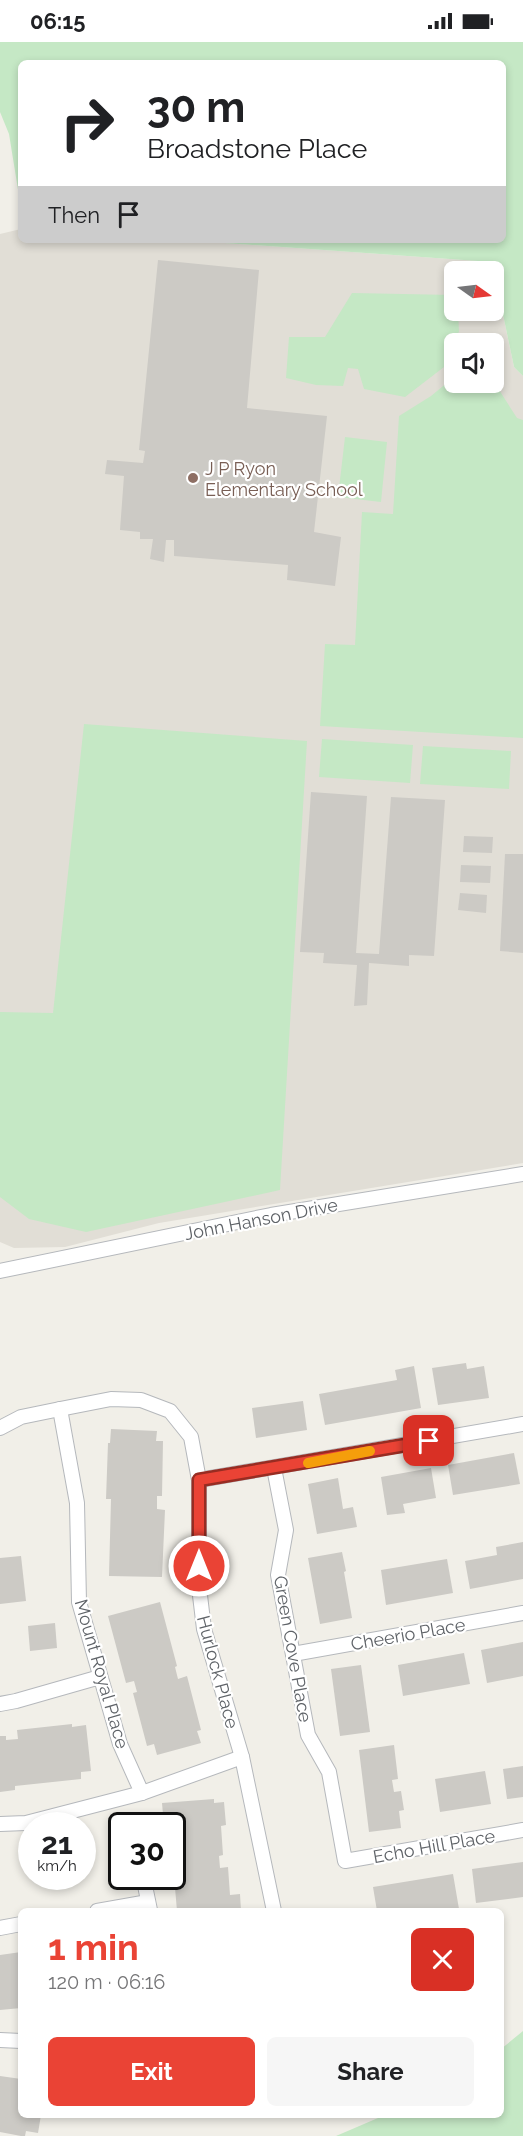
<!DOCTYPE html>
<html lang="en">
<head>
<meta charset="utf-8">
<style>
	:root { --surface:#fff; --page:#f6f6f6; --text:#202124; --muted:#757577; --accent:#ea4335 }
	body { margin:0; font-family:Raleway,sans-serif; background:var(--page); color:var(--text); height:100vh; display:flex; flex-direction:column; font-size:22px; white-space:nowrap }
	* { box-sizing:border-box; margin:0 }
	p { font-size:20px; color:var(--muted) }
	.icon { flex:none; width:33px; height:33px; fill:none; stroke:currentColor; stroke-width:2; stroke-linecap:round; stroke-linejoin:round }
	.map { position:relative; flex:1; overflow:hidden }
	.drawer { position:absolute; left:18px; top:1866px; width:486px; height:210px; display:flex; flex-direction:column; background:var(--surface); border-radius:9px; box-shadow:0 3px 9px #0003 }
	.drawer>* { flex:none }
	.guide { position:absolute; left:18px; top:18px; width:488px; height:183px; border-radius:9px; box-shadow:0 3px 9px #0003; background:#fff; color:var(--text); overflow:hidden }
	.needle { width:39px; rotate:104deg }
	.tools { position:absolute; left:444px; top:219px; display:grid; gap:12px }
	.tools a { display:grid; place-items:center; width:60px; height:60px; border-radius:9px; background:var(--surface); box-shadow:0 3px 9px #0003; font-size:30px }
	.speed { position:absolute; left:18px; top:1770px; display:flex; gap:12px; font-size:30px; font-weight:700; text-align:center }
	.speed>* { display:grid; place-content:center; width:78px; height:78px; border-radius:50%; background:var(--surface); box-shadow:0 3px 9px #0003; line-height:1 }
	.speed small { font-size:15px; font-weight:400 }
	.speed .limit { border:3px solid #111; border-radius:9px; background:#fff; color:#111 }
	.pin { position:absolute; display:grid; place-items:center; width:51px; height:51px; color:#fff; margin:-26px; border-radius:12px; box-shadow:0 3px 9px #0006 }
	.me { position:absolute; width:66px; margin:-33px; rotate:0deg; stroke-linejoin:round; filter:drop-shadow(0 0 4px #0008) }
	.turn { display:flex; align-items:center; gap:21px; height:126px; padding:0 30px; font-size:27px }
	.turn .icon { width:78px; height:78px; stroke-width:2.5 }
	.turn b { display:block; font-size:42px; line-height:51px }
	.then { display:flex; align-items:center; height:57px; padding:0 30px; background:#0003; gap:12px; font-size:22px }
	.round { display:grid; place-items:center; flex:none; width:63px; height:63px; border-radius:9px; background:var(--page) }
	.overview { display:flex; align-items:center; justify-content:space-between; height:102px; padding:0 30px }
	h1 { font-size:36px; font-weight:700; line-height:45px; color:var(--accent) }
	.button { display:flex; gap:12px; margin-top:auto; padding:12px 30px }
	.button a { flex:1; height:69px; border-radius:9px; background:var(--accent); color:#fff; font-size:24px; font-weight:700; line-height:69px; text-align:center }
	.button a+a { background:var(--page); color:var(--text) }
	.status { display:flex; justify-content:space-between; align-items:center; height:42px; padding:0 30px; background:var(--surface); direction:ltr }
	.status svg { height:16px; fill:currentColor }
	.map>svg:first-child { display:block }
</style>
</head>
<body>
<div class="status"><b>06:15</b><svg viewBox="0 0 49 12"><path d="M0 12V9h3v3zM5 12V6h3v6zM10 12V3h3v9zM15 12V0h3v12zM26 1h20v11H26zM47 4h2v5h-2z"/></svg></div>
<div class="map">
<svg width="523" height="2094" viewBox="0 0 523 2094">
	<rect width="100%" height="100%" fill="#f1efe8"/>
	<path fill="#e1ded6" fill-rule="evenodd" d="M21,187V198H182L492,220L514,325L523,334V1121L159,1181L65,1205L14,1206L0,1200V192ZM454,230H494V268H454ZM454,302H494V340H454Z"/>
	<g fill="#c5e8c5">
		<path d="M0,0H523V334L514,325L492,220L182,198H502V21H21V166L9,92L0,70Z"/>
		<path d="M352,251L454,253V268L458,269L459,290L447,301L444,325L405,355L364,347L358,327L348,326L343,344L316,343L286,336L289,295H325Z"/>
		<path d="M454,335V340H494L517,376L523,378V696L320,684L325,602L355,603L362,470L393,472L399,374L431,354Z"/>
		<path d="M345,395L387,400L381,460L338,455Z"/>
		<path d="M84,682L307,699L280,1148L86,1190L29,1177L0,1155V970L53,971Z"/>
		<path d="M322,697L413,703L410,741L319,735Z"/>
		<path d="M423,704L511,709L509,747L420,742Z"/>
		<path d="M523,1989V2094H336L385,2073H501V2007Z"/>
	</g>
	<g fill="#cccac5">
		<path d="M158,218L259,228L247,366L327,374L314,490L341,495L335,544L287,538L288,523L174,514V498H166L164,520L150,517L153,497H140V490L120,488L124,434L105,432L107,418L143,421L145,409L139,408Z"/>
		<path d="M311,750L367,754L356,911L379,912L391,755L445,758L434,914L409,913V924L369,921L367,963L354,964L357,923L323,921L324,911L300,910Z"/>
		<path d="M464,794L493,795L492,811L463,810Z"/>
		<path d="M505,812H523V911L500,909Z"/>
		<path d="M461,823L491,824L490,841L460,840Z"/>
		<path d="M460,851L487,853L486,871L458,868Z"/>
		<path d="M466,1321L467,1327L484,1324L489,1356L438,1363L432,1326Z"/>
		<path d="M414,1324L421,1366L325,1383L319,1352L397,1338L395,1328Z"/>
		<path d="M303,1359L307,1388L256,1396L252,1366Z"/>
		<path d="M111,1387L157,1389L156,1399H163L162,1454H157V1467L165,1468L162,1535L109,1534L111,1457H106L108,1401H110Z"/>
		<path d="M514,1411L520,1442L453,1453L448,1423Z"/>
		<path d="M431,1426L436,1456L403,1462L405,1471L387,1473L381,1435Z"/>
		<path d="M338,1436L343,1467L353,1465L357,1485L317,1492L308,1442Z"/>
		<path d="M523,1500V1537L470,1547L465,1519L497,1513L496,1505Z"/>
		<path d="M342,1510L346,1529L344,1530L352,1576L320,1582L308,1516Z"/>
		<path d="M21,1514L26,1559L0,1562V1516Z"/>
		<path d="M447,1517L453,1551L386,1563L381,1528Z"/>
		<path d="M160,1560L177,1624L175,1625L178,1637L187,1634L201,1688L197,1689L201,1701L157,1713L154,1702L147,1704L133,1651L137,1650L134,1639L126,1641L108,1574Z"/>
		<path d="M55,1581L57,1606L30,1609L28,1584Z"/>
		<path d="M523,1600V1634L487,1641L481,1608Z"/>
		<path d="M464,1611L470,1642L403,1654L398,1623Z"/>
		<path d="M361,1623L370,1690L340,1694L331,1627Z"/>
		<path d="M72,1682V1685L86,1683L91,1729L81,1730V1737L15,1744V1748L0,1750V1694H6V1698L18,1697L17,1688Z"/>
		<path d="M394,1703L398,1737L392,1738L394,1750L401,1749L404,1768L399,1769L401,1786L369,1790L359,1708Z"/>
		<path d="M523,1724V1755L507,1757L503,1727Z"/>
		<path d="M485,1729L491,1762L440,1770L435,1737Z"/>
		<path d="M214,1757V1761L224,1760L226,1783L221,1784L223,1813L219,1814L220,1826L228,1825L230,1853L240,1852L241,1869H177L174,1834H178L177,1821H172V1784H164L162,1761Z"/>
		<path d="M523,1820V1855L476,1861L472,1827Z"/>
		<path d="M453,1832L459,1867L427,1869L426,1866L412,1869H377L373,1845Z"/>
		<path d="M21,1910V1966L0,1968V1913Z"/>
		<path d="M0,2034L21,2037V2073H41L38,2091L26,2089L25,2094H21L0,2090Z"/>
	</g>
	<g fill="none" stroke-linecap="round" stroke-linejoin="round">
		<defs>
			<g id="minor">
				<path d="M0,1229L271,1173L523,1132"/>
				<path d="M60,1367L77,1461L79,1560L120,1702L142,1751"/>
				<path d="M0,1386L21,1375L60,1367L111,1357L141,1358L170,1369L191,1395L199,1438V1545L204,1587L242,1715L274,1869"/>
				<path d="M274,1426L286,1488L278,1533L308,1693L329,1730L345,1819L523,1788"/>
				<path d="M199,1438L523,1382"/>
				<path d="M293,1612L523,1571"/>
				<path d="M0,1662L16,1659L100,1635"/>
				<path d="M0,1782L26,1781L142,1751L242,1715"/>
				<path d="M143,1834L150,1868"/>
				<path d="M97,1869L148,1860"/>
				<path d="M0,1886L21,1882"/>
				<path d="M0,1998L21,1999"/>
			</g>
		</defs>
		<use href="#minor" stroke="#b5b8bc" stroke-width="16"/>
		<use href="#minor" stroke="#fff" stroke-width="14"/>
	</g>
	<g fill="none" stroke-linecap="round" stroke-linejoin="round">
		<defs>
			<path id="route" d="M199,1524V1438L429,1399"/>
		</defs>
		<use href="#route" stroke="#982c22" stroke-width="15"/>
		<use href="#route" stroke="#ea4335" stroke-width="10"/>
		<path stroke="#f59e0b" stroke-width="10" d="M308,1421L370,1409"/>
	</g>
	<circle fill="#8d6e63" stroke="#fff" stroke-width="2" cx="193" cy="436" r="6"/>
	<g text-anchor="middle" dominant-baseline="central" stroke-width="4.5" stroke-linejoin="round" paint-order="stroke">
		<g font-size="18" fill="#785e54" stroke="#fff" text-anchor="start">
			<text x="205" y="426">J P Ryon<tspan x="205" dy="21">Elementary School</tspan></text>
		</g>
		<g font-size="18" fill="#5f6368" stroke="#fff">
			<text transform="translate(261 1177) rotate(-11)">John Hanson Drive</text>
			<text transform="translate(408 1592) rotate(-10)">Cheerio Place</text>
			<text transform="translate(293 1607) rotate(80)">Green Cove Place</text>
			<text transform="translate(218 1630) rotate(75)">Hurlock Place</text>
			<text transform="translate(102 1632) rotate(74)">Mount Royal Place</text>
			<text transform="translate(434 1804) rotate(-10)">Echo Hill Place</text>
		</g>
	</g>
</svg>
<div class="tools">
<a><svg class="needle" viewBox="-14 -14 28 28"><path d="M0-13l5 13h-10z" fill="#e53935"/><path d="M0 13l5-13h-10z" fill="#757577"/></svg></a>
<a><svg class="icon" aria-label="sound" viewBox="0 0 24 24"><path d="M4 9h4l5-4v14l-5-4H4zM17 9q2 3 0 6"/></svg></a>
</div>
<div class="speed"><div>21<small>km/h</small></div><div class="limit">30</div></div>
<div class="pin" style="left:429px;top:1399px;background:#d93025"><svg class="icon" aria-label="arrive" viewBox="0 0 24 24"><path d="M6 21V4h12l-3 4 3 4H6"/></svg></div>
<svg class="me" style="left:199px;top:1524px" viewBox="-20 -20 40 40"><circle r="17" fill="#ea4335" stroke="#fff" stroke-width="3"/><path d="M0-11L8 9 0 5-8 9z" fill="#fff"/></svg>
<div class="guide">
<div class="turn"><svg class="icon" aria-label="right" viewBox="0 0 24 24"><path d="M7 20v-9h11M14 6l5 5-5 5"/></svg><div><b>30 m</b>Broadstone Place</div></div>
<div class="then">Then<svg class="icon" aria-label="arrive" viewBox="0 0 24 24"><path d="M6 21V4h12l-3 4 3 4H6"/></svg></div>
</div>
<section class="drawer">
<div class="overview"><div><h1>1 min</h1><p>120 m · 06:16</p></div><a class="round" style="background:#d93025;color:#fff"><svg class="icon" aria-label="close" viewBox="0 0 24 24"><path d="M6 6l12 12M18 6L6 18"/></svg></a></div>
<div class="button"><a>Exit</a><a>Share</a></div>
</section>
</div>
</body>
</html>
